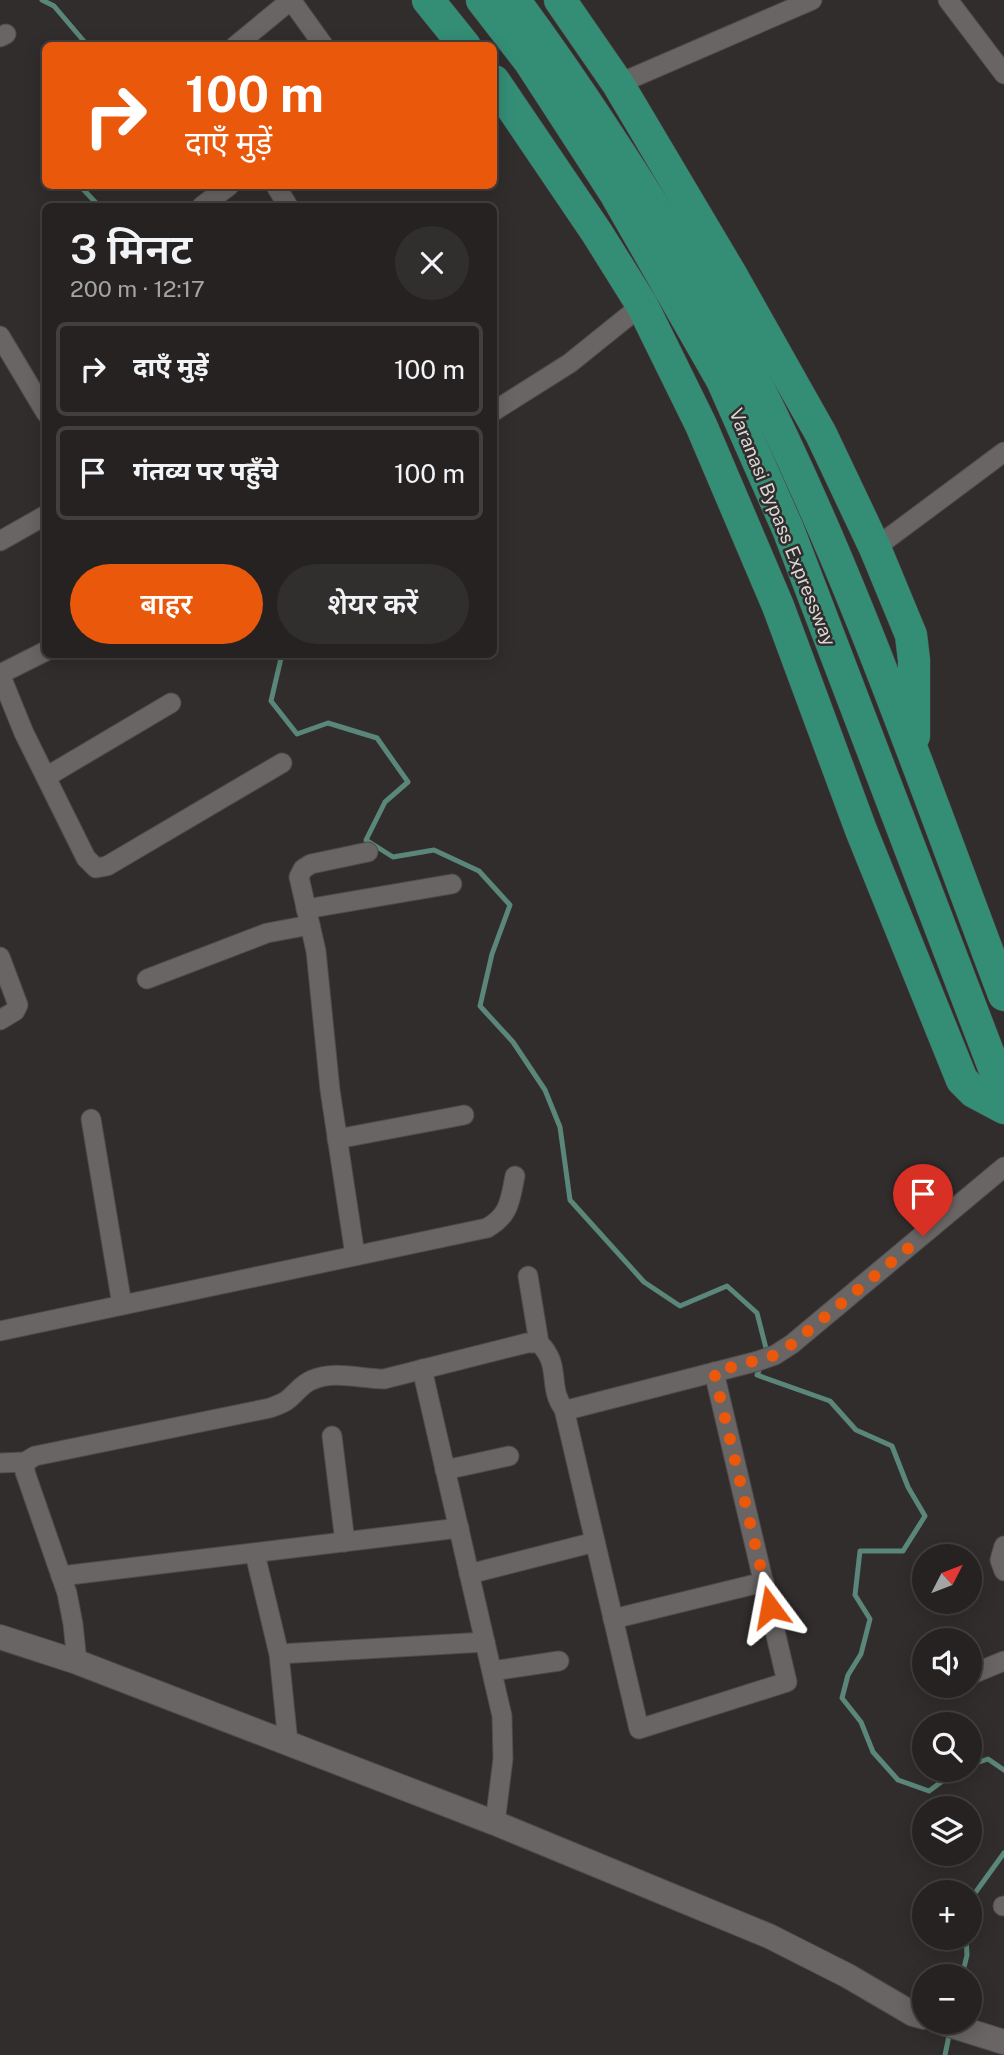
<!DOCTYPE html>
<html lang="hi">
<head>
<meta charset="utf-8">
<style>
	:root { --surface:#252221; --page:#312f2e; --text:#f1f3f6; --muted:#a3a4a5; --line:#423f3f; --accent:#ea580c }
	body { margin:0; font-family:"Public Sans","Noto Sans Devanagari",sans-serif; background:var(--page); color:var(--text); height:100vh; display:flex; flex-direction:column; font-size:26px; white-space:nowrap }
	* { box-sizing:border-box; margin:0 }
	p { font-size:23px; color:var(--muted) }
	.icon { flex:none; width:38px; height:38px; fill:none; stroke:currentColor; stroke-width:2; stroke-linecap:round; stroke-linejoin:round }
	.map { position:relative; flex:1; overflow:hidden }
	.drawer { position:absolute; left:42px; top:203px; width:455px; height:455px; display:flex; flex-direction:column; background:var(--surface); border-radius:10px; box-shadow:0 4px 18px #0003,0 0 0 2px var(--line) }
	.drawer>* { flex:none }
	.top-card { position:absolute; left:42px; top:42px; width:455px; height:147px; border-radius:10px; box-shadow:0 4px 18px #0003,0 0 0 2px var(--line); background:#ea580c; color:#fff; overflow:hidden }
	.needle { width:46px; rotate:48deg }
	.controls { position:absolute; left:912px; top:1544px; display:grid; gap:14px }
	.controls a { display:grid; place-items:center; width:70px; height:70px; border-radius:50%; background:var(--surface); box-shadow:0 4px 18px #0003,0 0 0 2px var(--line); font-size:35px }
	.pin { position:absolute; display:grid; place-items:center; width:60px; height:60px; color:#fff; margin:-72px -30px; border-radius:50% 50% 50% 0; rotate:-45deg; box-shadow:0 0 7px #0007 }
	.pin .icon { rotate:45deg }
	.me { position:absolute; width:77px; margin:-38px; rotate:347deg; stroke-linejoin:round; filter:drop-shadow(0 0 5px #0008) }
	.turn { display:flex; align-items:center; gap:24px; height:147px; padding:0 28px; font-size:32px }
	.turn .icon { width:91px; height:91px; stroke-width:2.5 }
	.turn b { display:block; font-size:49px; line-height:60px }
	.round { display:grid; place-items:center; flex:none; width:74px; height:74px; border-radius:37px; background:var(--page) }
	.headline { display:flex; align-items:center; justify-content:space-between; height:119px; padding:0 28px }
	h1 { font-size:42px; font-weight:600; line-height:52px }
	.primary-button { display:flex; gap:14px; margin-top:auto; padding:14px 28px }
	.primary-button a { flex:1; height:80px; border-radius:42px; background:var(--accent); color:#fff; font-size:28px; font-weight:600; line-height:80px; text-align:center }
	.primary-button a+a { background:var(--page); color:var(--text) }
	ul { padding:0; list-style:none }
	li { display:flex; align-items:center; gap:21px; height:94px; margin:0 14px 10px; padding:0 14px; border:4px solid var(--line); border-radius:10px }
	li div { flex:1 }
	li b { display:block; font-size:26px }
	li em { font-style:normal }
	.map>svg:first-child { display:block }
</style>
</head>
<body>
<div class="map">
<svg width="1004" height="2055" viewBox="0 0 1004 2055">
	<rect width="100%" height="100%" fill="#312d2c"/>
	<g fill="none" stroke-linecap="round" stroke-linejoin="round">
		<g stroke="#5b867a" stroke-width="5">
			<path d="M42,0L54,6L88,46"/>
			<path d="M46,132V147"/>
			<path d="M80,186L99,206"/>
			<path d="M282,654L271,701L297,734L328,723L377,738L408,782L385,802L366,840L393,857L434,850L479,871L510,905L492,954L480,1006L513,1042L545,1090L560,1127L570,1200L644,1282L680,1306L727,1286L757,1313L767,1352"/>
			<path d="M762,1364L757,1375L830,1401L856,1430L892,1446L908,1487L925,1516L903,1551H860L855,1595L870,1619L861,1654L848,1675L842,1698L861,1722L873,1752L898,1780L929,1791L959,1769"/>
			<path d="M970,1765L988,1759L1004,1770"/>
			<path d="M970,1900L1004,1853"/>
			<path d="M962,1976L967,1955L966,1937"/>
			<path d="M945,2055L950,2031"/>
		</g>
		<defs>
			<g id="minor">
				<path d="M291,0L324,46"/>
				<path d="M948,0L1004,74"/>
				<path d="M0,37L6,34"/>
				<path d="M235,46L291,0"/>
				<path d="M618,84L812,0"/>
				<path d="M276,186L288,206"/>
				<path d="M202,206L229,186"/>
				<path d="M0,336L46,413"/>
				<path d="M494,411L570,363L642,305"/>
				<path d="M0,541L46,515"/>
				<path d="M875,548L1004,452"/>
				<path d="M0,674L24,733L86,858L96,868L107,866L282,763"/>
				<path d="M0,674L46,651"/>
				<path d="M46,777L171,703"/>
				<path d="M306,909L452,884"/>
				<path d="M0,957L18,1005L15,1011L0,1020"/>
				<path d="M147,979L267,933L310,925"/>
				<path d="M91,1119L122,1305"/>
				<path d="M337,1139L464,1115"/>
				<path d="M355,1255L330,1090L316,951L299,877L303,869L311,864L368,852"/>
				<path d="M528,1276L539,1343"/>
				<path d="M0,1331L487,1228C510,1215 510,1200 515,1176"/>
				<path d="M422,1369L502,1716L503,1759L495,1823"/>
				<path d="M564,1409L639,1729L787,1682L714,1372"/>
				<path d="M332,1436L345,1542"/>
				<path d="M0,1463L25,1462"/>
				<path d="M445,1470L509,1456"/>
				<path d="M1004,1546L1000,1560L1004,1571"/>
				<path d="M255,1554L279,1654L288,1743"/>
				<path d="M469,1574L595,1542"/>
				<path d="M61,1576L459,1528"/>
				<path d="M613,1619L764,1582"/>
				<path d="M279,1654L485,1642"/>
				<path d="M77,1662L73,1624L67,1593L25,1472V1462L35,1456L270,1408C275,1406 281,1404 286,1401C295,1395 301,1384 312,1380C335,1370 360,1379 384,1379L527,1343H539C562,1365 547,1387 564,1409H571L758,1361L775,1355L792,1344L1004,1167"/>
				<path d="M492,1671L559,1661"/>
				<path d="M970,1675L1004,1661"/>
				<path d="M939,1687L943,1685"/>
				<path d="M1003,1906H1004"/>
			</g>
			<g id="tertiary">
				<path d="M0,1637L77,1662L495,1823L769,1936L848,1976L913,2014L924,2017"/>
				<path d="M937,2021L1004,2042"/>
			</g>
			<g id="trunk">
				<path d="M428,0L465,46"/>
				<path d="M482,0L530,62L615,193L722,380L788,529L1004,1094"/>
				<path d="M514,0C563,66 608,134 652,204C685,256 718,308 746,363C850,566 923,782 1004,995"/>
				<path d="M560,0L618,84L732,276L821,434L875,548L911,635L914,660V736"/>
				<path d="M494,81L597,233L642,305L701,425L778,606L861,830L962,1080L974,1092L1004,1108"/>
			</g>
		</defs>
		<use href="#minor" stroke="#4f4b4b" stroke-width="21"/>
		<use href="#tertiary" stroke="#4f4b4b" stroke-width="26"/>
		<use href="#trunk" stroke="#4f4b4b" stroke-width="33"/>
		<use href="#minor" stroke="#6a6565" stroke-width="19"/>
		<use href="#tertiary" stroke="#6a6565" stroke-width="24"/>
		<use href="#trunk" stroke="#348e76" stroke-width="32"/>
	</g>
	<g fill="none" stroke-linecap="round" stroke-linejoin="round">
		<path stroke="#ea580c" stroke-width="12" stroke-dasharray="0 21.6" d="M770,1607L714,1372L775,1355L792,1344L923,1236"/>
	</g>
	<g text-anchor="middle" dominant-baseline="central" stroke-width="5" stroke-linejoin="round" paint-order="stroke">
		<g font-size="19" fill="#dad7d7" stroke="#312d2c">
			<text transform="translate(783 527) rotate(68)">Varanasi Bypass Expressway</text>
		</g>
	</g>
</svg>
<div class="controls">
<a><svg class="needle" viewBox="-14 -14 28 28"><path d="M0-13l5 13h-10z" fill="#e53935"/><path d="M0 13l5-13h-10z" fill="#a3a4a5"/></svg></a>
<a><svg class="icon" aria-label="sound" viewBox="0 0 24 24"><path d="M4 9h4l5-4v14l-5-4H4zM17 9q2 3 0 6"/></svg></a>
<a><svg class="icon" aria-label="search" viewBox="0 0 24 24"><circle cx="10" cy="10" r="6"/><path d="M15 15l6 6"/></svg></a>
<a><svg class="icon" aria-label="layers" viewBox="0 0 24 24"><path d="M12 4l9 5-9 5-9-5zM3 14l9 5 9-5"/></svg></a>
<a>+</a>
<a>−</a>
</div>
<div class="pin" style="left:923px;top:1236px;background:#d93025"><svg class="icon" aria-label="arrive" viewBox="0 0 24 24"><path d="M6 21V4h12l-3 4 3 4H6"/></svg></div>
<svg class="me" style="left:770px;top:1607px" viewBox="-20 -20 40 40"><path d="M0-17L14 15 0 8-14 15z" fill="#ea580c" stroke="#fff" stroke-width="4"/></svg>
<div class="top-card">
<div class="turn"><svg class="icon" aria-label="right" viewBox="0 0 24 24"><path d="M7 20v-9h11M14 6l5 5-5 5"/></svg><div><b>100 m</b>दाएँ मुड़ें</div></div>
</div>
<section class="drawer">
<div class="headline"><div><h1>3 मिनट</h1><p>200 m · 12:17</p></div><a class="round"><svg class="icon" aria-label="close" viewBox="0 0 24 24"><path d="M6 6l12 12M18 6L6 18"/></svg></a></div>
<ul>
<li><svg class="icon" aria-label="right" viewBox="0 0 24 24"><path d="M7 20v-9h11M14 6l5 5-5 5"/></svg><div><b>दाएँ मुड़ें</b></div><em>100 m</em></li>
<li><svg class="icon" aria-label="arrive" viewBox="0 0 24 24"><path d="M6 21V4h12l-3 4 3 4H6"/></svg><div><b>गंतव्य पर पहुँचे</b></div><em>100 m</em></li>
</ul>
<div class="primary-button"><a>बाहर</a><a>शेयर करें</a></div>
</section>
</div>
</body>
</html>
